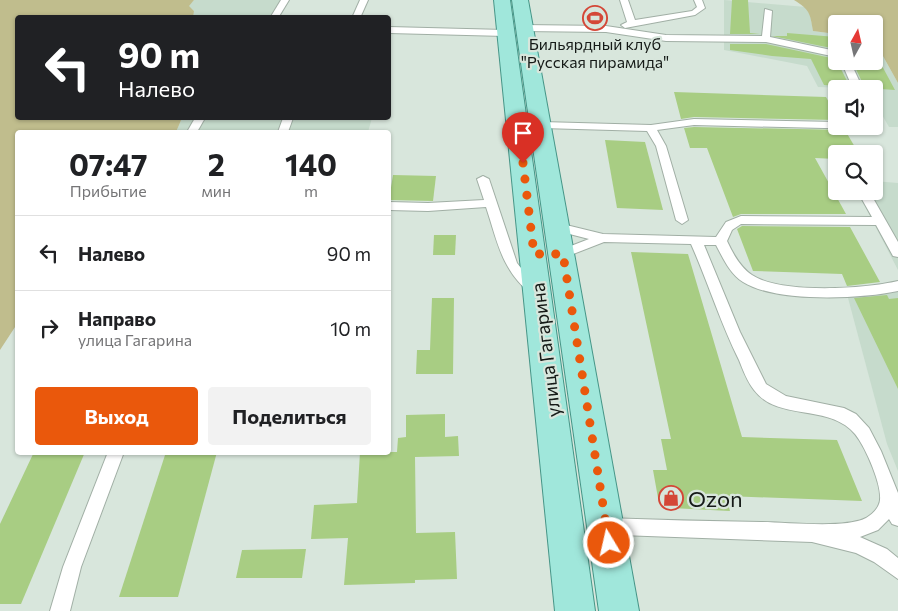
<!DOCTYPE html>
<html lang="ru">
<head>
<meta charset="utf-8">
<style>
	:root { --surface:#fff; --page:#f2f2f2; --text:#202124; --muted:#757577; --line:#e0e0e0; --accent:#ea580c }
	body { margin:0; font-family:Commissioner,sans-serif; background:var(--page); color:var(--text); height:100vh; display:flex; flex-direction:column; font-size:19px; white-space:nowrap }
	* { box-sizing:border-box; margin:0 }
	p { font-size:16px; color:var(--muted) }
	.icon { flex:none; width:28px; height:28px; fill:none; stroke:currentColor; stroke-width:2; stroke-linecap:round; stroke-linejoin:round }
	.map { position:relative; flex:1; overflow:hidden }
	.side { position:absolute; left:15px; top:130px; width:376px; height:325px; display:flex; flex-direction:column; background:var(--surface); border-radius:5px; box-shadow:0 1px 4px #0004 }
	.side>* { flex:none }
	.top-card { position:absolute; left:15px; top:15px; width:376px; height:105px; border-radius:5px; box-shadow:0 1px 4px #0004; background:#202124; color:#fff; overflow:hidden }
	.needle { width:32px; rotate:8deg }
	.controls { position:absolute; left:828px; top:15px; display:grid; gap:10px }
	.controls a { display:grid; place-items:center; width:55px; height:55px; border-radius:5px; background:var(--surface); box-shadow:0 1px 4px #0004; font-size:25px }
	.pin { position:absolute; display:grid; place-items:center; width:42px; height:42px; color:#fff; margin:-51px -21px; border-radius:50% 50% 50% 0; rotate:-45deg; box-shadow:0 0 5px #0007 }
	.pin .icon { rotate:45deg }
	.me { position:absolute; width:55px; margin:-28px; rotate:351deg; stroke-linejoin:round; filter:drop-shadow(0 0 4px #0008) }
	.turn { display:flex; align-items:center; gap:18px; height:105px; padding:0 20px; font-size:22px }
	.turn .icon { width:65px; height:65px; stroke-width:2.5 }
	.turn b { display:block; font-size:35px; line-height:42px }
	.eta { display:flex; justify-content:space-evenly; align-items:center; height:85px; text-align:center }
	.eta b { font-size:30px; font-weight:700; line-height:35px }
	.action { display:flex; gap:10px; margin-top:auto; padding:10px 20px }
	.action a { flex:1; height:58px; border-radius:5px; background:var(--accent); color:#fff; font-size:20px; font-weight:700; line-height:58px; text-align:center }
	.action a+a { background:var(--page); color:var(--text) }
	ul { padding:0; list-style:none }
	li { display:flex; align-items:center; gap:15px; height:75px; padding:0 20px; border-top:1px solid var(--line) }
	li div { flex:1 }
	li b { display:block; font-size:19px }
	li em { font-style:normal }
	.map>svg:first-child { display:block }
</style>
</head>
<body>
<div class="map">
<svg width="898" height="611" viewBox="0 0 898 611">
	<rect width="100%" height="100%" fill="#d8e6dc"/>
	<g fill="#c6dbcc">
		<path d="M194,0H290L280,17H193L194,11L188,6Z"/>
		<path d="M724,0L806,7L810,12L813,31L836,34V61H874V40L898,83V127H889L874,101V89L818,87L807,66L724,50Z"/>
		<path d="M182,118H372L368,132H176Z"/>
		<path d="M874,181L898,183V270L857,191H874Z"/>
		<path d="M898,280V471L887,444L848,298Z"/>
	</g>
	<g fill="#c0bd8d">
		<path d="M0,0H194L189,6L194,11L193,18H18V118H182L176,132H18L17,324L0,350Z"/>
		<path d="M794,0H898V83L874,40V24H836V34L813,31C810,13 810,10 794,0Z"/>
	</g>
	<g fill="#a8cd83">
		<path d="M732,0H748L750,33L760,34H730Z"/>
		<path d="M787,33L836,37V49L772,36H787Z"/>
		<path d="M730,44H766L836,59L850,87L824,85L811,59L772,56L730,50Z"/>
		<path d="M874,51L895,90L865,88L852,61H874Z"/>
		<path d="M674,92L826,97L836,115V120L694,117L681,119Z"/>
		<path d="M694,127L845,130L859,154H836V159L815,158L846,214H741L733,217L707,148H690L684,128Z"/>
		<path d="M605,140L645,142L663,210L617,208Z"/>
		<path d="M393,175L436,176L433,201L389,200Z"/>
		<path d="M742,226L850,227L880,282L847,286L842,274L753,271L737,229Z"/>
		<path d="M434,235H456L455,255H433Z"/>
		<path d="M631,252L688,254L742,437L837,440L862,501L726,496L730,511L671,508L658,498L653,470H667L661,439H671Z"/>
		<path d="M887,295L889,299L898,298V389L854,298Z"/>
		<path d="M432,298H454L453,374H416L417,350H430Z"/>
		<path d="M445,414V437L458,436L459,456L415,457L416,533L455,532L457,579L415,580V583L344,585L348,538L311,539L314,505L357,503L360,452H397L398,438L406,437V415Z"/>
		<path d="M34,452H85L21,604H0V524Z"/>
		<path d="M166,452H217L178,597H119Z"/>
		<path d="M306,549L302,578H236L242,550Z"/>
	</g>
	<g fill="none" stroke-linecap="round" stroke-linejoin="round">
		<defs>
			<g id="lane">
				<path d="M281,0H289L278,18H270Z"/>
				<path d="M360,0H368L360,18H352Z"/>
				<path d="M620,0H628L635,20L692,11L697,7L694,0H702L705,8L695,15L625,28L621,25L627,22Z"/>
				<path d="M765,9L772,11L770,37L836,51V57L766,42L666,41L606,32L523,31L519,28L523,25L606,26L666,35L762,36Z"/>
				<path d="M389,27L505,30L509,33L505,36L389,33Z"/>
				<path d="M841,61H850L863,89H853Z"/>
				<path d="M195,118H205L197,132H187Z"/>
				<path d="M283,118H293L288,132H278Z"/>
				<path d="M694,119L836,122V126H871L866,129L694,125L657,130L666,146L688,220L682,224L676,220L656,146L647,131L542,128L537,125L542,122L651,125Z"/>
				<path d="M483,176L489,179L517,263C524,273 535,280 542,290L540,293H530C501,268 498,243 486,207L428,211L389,210V202L428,203L484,200L477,179Z"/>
				<path d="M861,191H869L898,242V257L893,256L876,225L741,224L732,230L727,241C733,254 740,267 752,275C781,294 864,289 898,281V291C861,299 776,303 743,282C730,274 723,258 716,245H704L740,332L766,384L786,396L844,408L856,414L869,428L881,451L898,493V526L892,524L889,519L878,530L860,537L887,549L898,558V579L874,562L856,553L812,542L620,535L600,532L597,526L600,520L606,518C658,520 709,521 761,522C786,522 845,529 866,518C871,515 877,510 879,504C885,490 865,446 855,434C829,403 778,422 754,390C747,381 743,370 739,360C720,322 708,282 691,244L604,242L563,258L557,254L558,251L589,239L554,230L552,227L554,224L558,223L603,234L716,237L726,222L741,216L872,217L859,194Z"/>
				<path d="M108,452H124L81,567L70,611H50L63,567Z"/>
			</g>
			<g id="primary">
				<path d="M494,0H510L595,611H555Z"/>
				<path d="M512,0H528L639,611H599Z"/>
			</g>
		</defs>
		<use href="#lane" stroke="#a1afa5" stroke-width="2"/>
		<use href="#primary" stroke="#469587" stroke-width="2"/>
		<use href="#lane" fill="#fff" fill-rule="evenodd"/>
		<use href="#primary" fill="#a0e7db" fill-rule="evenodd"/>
	</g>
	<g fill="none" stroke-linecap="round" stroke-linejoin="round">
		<path stroke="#ea580c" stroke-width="9" stroke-dasharray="0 16.2" d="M523,163L534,254H563L609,543"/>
	</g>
	<defs>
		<symbol id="stadium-ring" viewBox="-11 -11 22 22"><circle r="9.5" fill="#d8e6dc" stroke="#d44737" stroke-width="1.5"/><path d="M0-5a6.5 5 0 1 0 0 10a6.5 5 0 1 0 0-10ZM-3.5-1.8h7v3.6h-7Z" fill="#d44737"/></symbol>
		<symbol id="shop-ring" viewBox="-11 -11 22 22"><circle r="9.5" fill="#d8e6dc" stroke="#d44737" stroke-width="1.5"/><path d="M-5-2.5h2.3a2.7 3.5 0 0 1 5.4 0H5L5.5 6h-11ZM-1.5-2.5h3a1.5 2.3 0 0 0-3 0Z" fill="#d44737"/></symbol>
	</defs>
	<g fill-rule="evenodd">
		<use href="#stadium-ring" x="581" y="4" width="28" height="28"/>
		<use href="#shop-ring" x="657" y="484" width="28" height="28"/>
	</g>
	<g text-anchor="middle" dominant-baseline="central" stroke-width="4.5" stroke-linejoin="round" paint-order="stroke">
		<g font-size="16" fill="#151a17" stroke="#d8e6dc">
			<text x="595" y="43">Бильярдный клуб<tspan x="595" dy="18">"Русская пирамида"</tspan></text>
		</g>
		<g font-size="19" fill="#151a17" stroke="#d8e6dc">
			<text transform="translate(545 350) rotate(-97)">улица Гагарина</text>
		</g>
		<g font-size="22" fill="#151a17" stroke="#d8e6dc" text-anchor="start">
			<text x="688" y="498">Ozon</text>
		</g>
	</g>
</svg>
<div class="controls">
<a><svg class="needle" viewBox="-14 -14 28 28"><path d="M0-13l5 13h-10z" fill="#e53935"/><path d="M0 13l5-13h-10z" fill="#757577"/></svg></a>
<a><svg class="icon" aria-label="sound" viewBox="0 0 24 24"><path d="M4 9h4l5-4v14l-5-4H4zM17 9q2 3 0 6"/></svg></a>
<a><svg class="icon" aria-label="search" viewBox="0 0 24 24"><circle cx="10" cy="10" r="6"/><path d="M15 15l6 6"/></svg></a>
</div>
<div class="pin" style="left:523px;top:163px;background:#d93025"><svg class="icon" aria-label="arrive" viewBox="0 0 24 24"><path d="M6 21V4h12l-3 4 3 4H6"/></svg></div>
<svg class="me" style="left:609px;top:543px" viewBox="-20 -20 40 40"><circle r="17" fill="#ea580c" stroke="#fff" stroke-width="3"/><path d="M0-11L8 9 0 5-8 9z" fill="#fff"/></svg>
<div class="top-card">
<div class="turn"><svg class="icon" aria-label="left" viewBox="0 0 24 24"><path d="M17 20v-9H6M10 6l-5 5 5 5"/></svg><div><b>90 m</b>Налево</div></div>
</div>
<section class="side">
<div class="eta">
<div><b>07:47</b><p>Прибытие</p></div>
<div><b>2</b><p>мин</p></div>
<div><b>140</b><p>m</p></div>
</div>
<ul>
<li><svg class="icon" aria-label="left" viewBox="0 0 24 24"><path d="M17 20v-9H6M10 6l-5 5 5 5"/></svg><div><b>Налево</b></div><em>90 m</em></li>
<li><svg class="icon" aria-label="right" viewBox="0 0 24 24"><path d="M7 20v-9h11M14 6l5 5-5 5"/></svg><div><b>Направо</b><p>улица Гагарина</p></div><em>10 m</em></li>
</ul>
<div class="action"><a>Выход</a><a>Поделиться</a></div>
</section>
</div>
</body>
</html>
